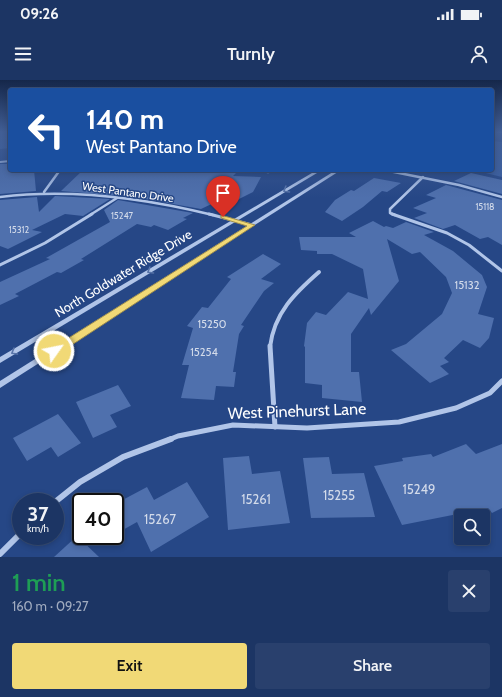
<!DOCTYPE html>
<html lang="en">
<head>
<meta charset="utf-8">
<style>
	:root { --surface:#1c3564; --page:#29406d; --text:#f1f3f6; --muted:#a0abbf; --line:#3a5078; --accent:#f1d976 }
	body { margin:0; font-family:Cabin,sans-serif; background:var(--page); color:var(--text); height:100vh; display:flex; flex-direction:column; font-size:15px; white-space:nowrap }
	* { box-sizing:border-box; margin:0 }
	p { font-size:13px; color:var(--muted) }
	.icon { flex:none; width:22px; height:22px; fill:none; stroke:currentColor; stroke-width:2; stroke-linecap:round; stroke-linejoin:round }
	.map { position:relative; height:477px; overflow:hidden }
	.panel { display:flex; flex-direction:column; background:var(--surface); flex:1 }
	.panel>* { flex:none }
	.guide { position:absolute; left:8px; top:8px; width:486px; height:84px; border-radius:4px; box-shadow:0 2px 6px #0003,0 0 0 1px var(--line); background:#1a4fa0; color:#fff; overflow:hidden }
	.controls { position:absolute; left:454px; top:429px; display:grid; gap:8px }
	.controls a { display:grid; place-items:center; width:36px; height:36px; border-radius:4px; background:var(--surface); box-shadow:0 2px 6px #0003,0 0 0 1px var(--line); font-size:20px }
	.speed { position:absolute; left:12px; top:413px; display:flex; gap:8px; font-size:20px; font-weight:700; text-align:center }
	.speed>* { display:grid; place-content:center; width:52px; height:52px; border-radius:50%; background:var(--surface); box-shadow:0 2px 6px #0003,0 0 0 1px var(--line); line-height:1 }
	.speed small { font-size:10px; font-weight:400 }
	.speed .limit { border:2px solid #111; border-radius:6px; background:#fff; color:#111 }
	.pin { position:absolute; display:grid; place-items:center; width:34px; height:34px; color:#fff; margin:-41px -17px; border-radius:50% 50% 50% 0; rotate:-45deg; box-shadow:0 0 4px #0007 }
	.pin .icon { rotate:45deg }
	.me { position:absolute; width:44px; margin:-22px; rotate:57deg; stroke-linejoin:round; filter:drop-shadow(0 0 3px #0008) }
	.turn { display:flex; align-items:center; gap:14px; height:84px; padding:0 12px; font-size:18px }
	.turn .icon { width:52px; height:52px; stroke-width:2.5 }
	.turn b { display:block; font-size:28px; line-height:34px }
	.round { display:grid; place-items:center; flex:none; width:42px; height:42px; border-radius:4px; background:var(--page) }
	.summary { display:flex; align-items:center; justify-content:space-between; height:68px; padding:0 12px }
	h1 { font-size:24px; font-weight:600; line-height:30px; color:#1e9e55 }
	.primary-button { display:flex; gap:8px; margin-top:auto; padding:8px 12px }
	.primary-button a { flex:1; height:46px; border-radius:4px; background:var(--accent); color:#111; font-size:16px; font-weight:600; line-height:46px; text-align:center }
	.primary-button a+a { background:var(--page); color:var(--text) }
	.status { display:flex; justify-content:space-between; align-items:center; height:28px; padding:0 20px; background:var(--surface); direction:ltr }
	.status svg { height:11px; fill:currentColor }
	header { display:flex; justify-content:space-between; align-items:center; height:52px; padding:0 12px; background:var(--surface); font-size:18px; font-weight:600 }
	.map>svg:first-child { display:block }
</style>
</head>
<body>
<div class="status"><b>09:26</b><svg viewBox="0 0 49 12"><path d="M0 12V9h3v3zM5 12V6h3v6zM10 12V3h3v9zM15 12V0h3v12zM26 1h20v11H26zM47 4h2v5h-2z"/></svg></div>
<header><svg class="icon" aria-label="menu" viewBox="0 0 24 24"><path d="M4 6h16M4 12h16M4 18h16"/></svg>Turnly<svg class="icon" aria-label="person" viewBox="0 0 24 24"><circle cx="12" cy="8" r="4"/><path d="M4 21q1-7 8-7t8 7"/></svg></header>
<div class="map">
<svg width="502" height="477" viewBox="0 0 502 477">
	<rect width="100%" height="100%" fill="#264786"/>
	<g fill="#3b60a2">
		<path d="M0,52H10V68L0,69Z"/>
		<path d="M492,61L502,62V97L473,90H492Z"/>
	</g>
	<g fill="#4f70ad">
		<path d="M0,84H8L10,90H34L36,111L0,114Z"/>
		<path d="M83,90H213L237,92L233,96L261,97L253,112L229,124L218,121L201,129L134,117L61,111Z"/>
		<path d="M471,93L502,100V114L454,101Z"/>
		<path d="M374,98L401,103L387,112L382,111L363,127L342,141L325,132L335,120L351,110L354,111Z"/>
		<path d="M446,105L502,120V165L488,157L480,159L455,145L443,149L414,138L427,133L413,128L436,118L426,115Z"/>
		<path d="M55,116L110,119L83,136L65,134L32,150L42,152L8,169L0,166V120L37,117L39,132Z"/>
		<path d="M118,120L193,133L183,138L187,139L168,150L154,145L151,147L137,144L81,179L84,180L61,193L57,192L15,214L19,216L0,225V202L50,179L46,178L110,142L104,130Z"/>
		<path d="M373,141L384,147L386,146L393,148L406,142L434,152L424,155L453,171L482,195L487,207L478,234L494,238L489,258L480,268L463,260L444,278L449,282L440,286L449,294L430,303L391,270L406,264L442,234L452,213L446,197L420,172L412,174L387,159L399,201L371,235L369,228L351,254V292H359L362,322L322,318V305L305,303V267L304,266L307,243L316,232L326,235L348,212L368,219L363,189L332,174H317V171L301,170L299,157H356L349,153Z"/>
		<path d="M263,174L281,184L261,199L274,203L264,211L241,245L244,246L239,254L233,292H236L234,307L216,306L214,320L181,318L189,285H182L193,248L187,246L202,227L208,228L231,199L227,197Z"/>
		<path d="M118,305L131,326L110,335L117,347L93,358L76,322Z"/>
		<path d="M58,334L81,363L58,377L51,367L27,381L13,358Z"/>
		<path d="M466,364L476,374L502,364V428L492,433L488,428L402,445L374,386L403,381L402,378L431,374L433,377Z"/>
		<path d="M249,376L252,394L280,391L290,443L228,450L223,378Z"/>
		<path d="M329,377L332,394L364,393L375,437L311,438L303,378Z"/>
		<path d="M187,402L209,437L151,472L137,442L121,451L115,436V424L147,407L154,420Z"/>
		<path d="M77,456L99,477H54Z"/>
	</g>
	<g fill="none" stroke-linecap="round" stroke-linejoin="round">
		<g stroke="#b1c5e8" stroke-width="2">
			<path d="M497,52H502"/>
			<path d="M0,82L10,81"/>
		</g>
		<g stroke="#b1c5e8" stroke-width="2.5">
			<path d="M256,90L268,92L277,90"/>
			<path d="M384,90L459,105L502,117"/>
			<path d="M44,112L60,90"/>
			<path d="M0,117C71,108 144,118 213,135"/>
			<path d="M90,135L117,118"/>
			<path d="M395,135L390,133V129L423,97"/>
		</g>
		<g stroke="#b1c5e8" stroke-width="3">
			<path d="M209,134L252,145"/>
			<path d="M392,134L447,153L469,165L502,191"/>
			<path d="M0,185L45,163L92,134"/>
		</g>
		<path stroke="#b1c5e8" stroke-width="4" d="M270,267C274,233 295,213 319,192"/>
		<g stroke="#b1c5e8" stroke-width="5">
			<path d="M270,266L275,347"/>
			<path d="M168,360L178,356L233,345L307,348L399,342L456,328L490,313L502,301"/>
		</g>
		<g stroke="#b1c5e8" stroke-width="6">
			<path d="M55,422L80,402L123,377L171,359"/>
			<path d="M0,474L21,453"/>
		</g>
		<g fill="#b1c5e8" fill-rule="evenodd">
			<path d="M317,90H322L0,283V277Z"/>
			<path d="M336,90H341L0,308V301Z"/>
		</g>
	</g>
	<defs><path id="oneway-chevron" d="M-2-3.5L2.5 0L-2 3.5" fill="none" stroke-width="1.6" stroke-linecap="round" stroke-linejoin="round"/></defs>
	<g stroke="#5773a8">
		<use href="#oneway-chevron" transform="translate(286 110) rotate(149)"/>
		<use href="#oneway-chevron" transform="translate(150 191) rotate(149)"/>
		<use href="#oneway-chevron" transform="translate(14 272) rotate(150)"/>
	</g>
	<linearGradient id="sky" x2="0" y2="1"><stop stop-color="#15274a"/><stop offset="0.44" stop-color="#415e95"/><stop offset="1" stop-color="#415e95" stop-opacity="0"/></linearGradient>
	<rect width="502" height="118" fill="url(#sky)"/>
	<path fill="#f1d976" stroke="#9d8d4d" d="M221,135L255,145L58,274H51L49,271L51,269L247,146L221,138Z"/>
	<g text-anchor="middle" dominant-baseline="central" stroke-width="3" stroke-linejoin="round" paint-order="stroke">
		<g font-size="9" fill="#d3dbea">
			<text x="485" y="126">15118</text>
			<text x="122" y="135">15247</text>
			<text x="19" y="149">15312</text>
		</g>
		<g font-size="11" fill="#fff" stroke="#264786">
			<text transform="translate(128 112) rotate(8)">West Pantano Drive</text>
		</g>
		<g font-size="11" fill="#d3dbea">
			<text x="467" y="205">15132</text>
			<text x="212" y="244">15250</text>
			<text x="204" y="272">15254</text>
		</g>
		<g font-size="13" fill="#fff" stroke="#264786">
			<text transform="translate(123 193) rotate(-31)">North Goldwater Ridge Drive</text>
		</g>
		<g font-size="13" fill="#d3dbea">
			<text x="419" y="409">15249</text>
			<text x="339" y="415">15255</text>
			<text x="256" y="419">15261</text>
			<text x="160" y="439">15267</text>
		</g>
		<g font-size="16" fill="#fff" stroke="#264786">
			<text transform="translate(297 331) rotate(-2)">West Pinehurst Lane</text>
		</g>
	</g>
</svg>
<div class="controls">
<a><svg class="icon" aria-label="search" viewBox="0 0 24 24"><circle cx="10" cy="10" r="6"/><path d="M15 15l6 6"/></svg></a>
</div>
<div class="speed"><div>37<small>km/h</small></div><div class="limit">40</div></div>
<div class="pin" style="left:223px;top:137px;background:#d93025"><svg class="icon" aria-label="arrive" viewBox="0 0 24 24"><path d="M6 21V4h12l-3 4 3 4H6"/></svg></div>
<svg class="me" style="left:54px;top:271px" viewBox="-20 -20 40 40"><circle r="17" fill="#f1d976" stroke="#fff" stroke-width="3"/><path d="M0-11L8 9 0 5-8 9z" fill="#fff"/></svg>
<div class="guide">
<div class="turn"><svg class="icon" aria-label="left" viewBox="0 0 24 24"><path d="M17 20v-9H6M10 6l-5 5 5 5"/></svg><div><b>140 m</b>West Pantano Drive</div></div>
</div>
</div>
<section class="panel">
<div class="summary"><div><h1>1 min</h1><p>160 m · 09:27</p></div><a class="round"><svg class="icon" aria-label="close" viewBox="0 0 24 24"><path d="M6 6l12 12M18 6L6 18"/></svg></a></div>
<div class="primary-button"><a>Exit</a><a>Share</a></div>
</section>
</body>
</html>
